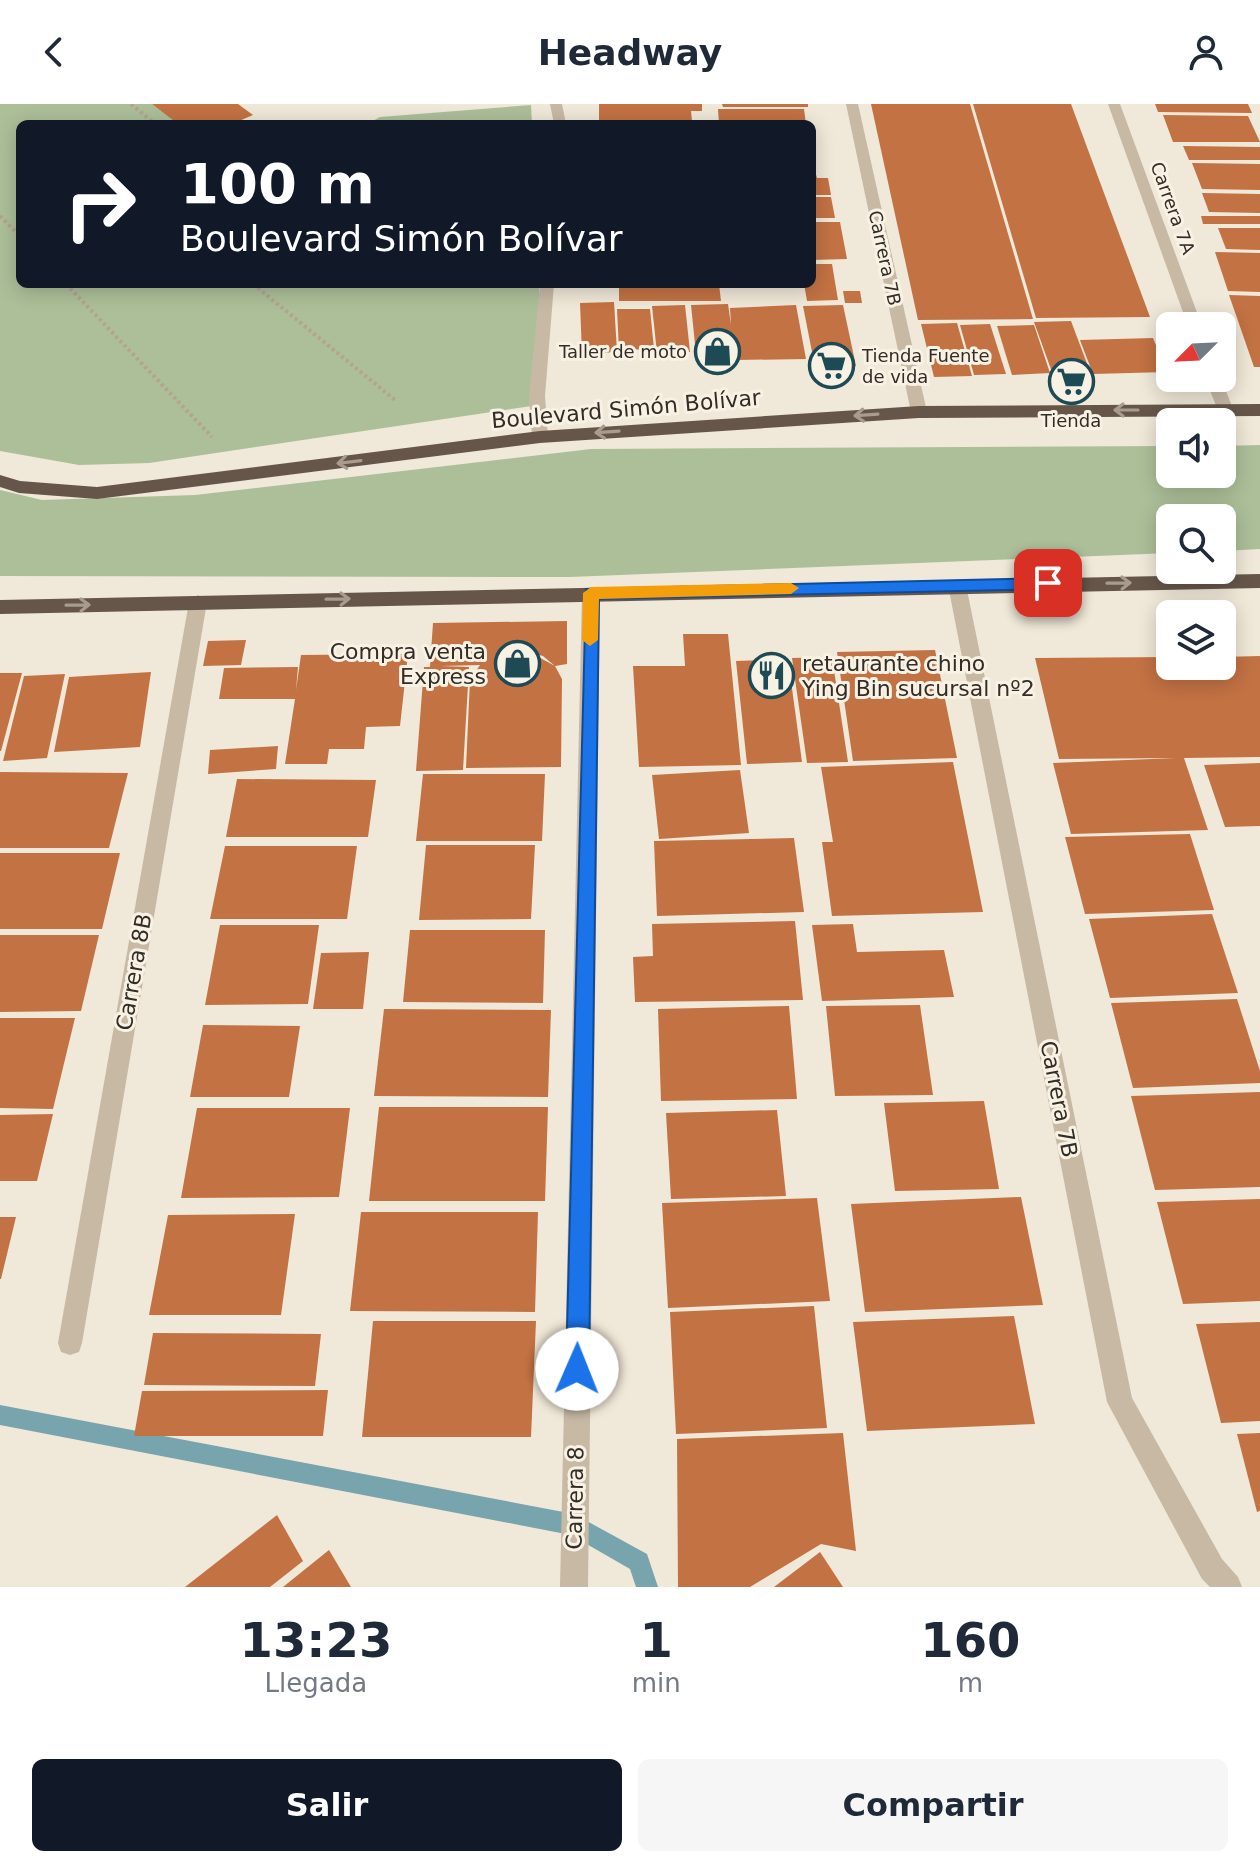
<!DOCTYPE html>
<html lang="es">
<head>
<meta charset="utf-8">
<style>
	:root { --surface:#fff; --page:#f6f6f7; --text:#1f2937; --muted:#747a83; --accent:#111827 }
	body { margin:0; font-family:"DejaVu Sans",sans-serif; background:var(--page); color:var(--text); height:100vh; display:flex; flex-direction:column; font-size:30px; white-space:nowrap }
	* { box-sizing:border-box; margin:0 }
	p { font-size:26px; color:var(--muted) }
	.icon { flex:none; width:44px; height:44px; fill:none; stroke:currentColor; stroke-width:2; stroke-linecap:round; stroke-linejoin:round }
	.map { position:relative; height:1483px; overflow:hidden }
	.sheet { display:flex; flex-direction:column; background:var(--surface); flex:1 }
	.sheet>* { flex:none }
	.top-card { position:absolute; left:16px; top:16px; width:800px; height:168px; border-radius:12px; box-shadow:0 4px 20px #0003; background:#111827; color:#fff; overflow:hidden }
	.needle { width:52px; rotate:246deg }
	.buttons { position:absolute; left:1156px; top:208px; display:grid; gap:16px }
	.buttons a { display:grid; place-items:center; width:80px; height:80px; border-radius:12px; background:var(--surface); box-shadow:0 4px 20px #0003; font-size:40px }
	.pin { position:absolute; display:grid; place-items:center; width:68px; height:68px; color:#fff; margin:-34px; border-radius:16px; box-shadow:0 4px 12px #0006 }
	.me { position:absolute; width:88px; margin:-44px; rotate:1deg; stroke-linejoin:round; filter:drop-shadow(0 0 6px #0008) }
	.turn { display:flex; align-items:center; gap:28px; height:168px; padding:0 32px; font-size:36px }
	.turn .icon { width:104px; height:104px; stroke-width:2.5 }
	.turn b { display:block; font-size:56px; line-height:68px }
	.eta { display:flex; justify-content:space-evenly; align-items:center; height:136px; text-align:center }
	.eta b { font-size:48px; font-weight:800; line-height:56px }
	.button { display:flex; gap:16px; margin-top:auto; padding:16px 32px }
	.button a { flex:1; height:92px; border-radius:12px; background:var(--accent); color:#fff; font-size:32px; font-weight:800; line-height:92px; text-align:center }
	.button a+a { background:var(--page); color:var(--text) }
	header { display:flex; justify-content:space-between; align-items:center; height:104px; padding:0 32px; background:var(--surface); font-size:36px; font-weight:800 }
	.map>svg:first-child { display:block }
</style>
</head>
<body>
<header><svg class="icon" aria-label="back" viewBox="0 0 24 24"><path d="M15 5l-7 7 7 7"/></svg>Headway<svg class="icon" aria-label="person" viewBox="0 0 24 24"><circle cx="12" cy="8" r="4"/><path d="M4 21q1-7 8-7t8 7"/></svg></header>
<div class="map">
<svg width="1260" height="1483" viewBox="0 0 1260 1483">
	<rect width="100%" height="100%" fill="#f0e8d8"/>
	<g fill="#adbf99">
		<path d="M0,0H152L180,20H20V180H539L545,300L149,359L79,361L0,347Z"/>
		<path d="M531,1L532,20H367L380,13Z"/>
		<path d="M1260,341V445L1222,447V414H1170V449L570,473L0,472V386L42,396L195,391L591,345L1170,342V370H1222V342Z"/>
	</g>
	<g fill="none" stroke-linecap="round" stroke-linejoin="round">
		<path fill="#78a4ad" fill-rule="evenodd" d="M0,1301L574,1410L647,1450L658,1483H636L630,1465L571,1431L0,1321Z"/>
	</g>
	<g fill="#c37243">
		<path d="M152,0H238L253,11L232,20H178Z"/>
		<path d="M599,0H702V7H691L692,17L599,18Z"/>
		<path d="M722,0H808V3H723Z"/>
		<path d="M871,0H970L1033,215L918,216Z"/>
		<path d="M973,0H1071L1150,213L1036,214Z"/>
		<path d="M1155,0H1248L1252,9L1158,8Z"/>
		<path d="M718,5H804L806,20H719Z"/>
		<path d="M1163,11L1248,12L1260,38H1173Z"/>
		<path d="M1183,42L1260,43V56H1189Z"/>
		<path d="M812,56L817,74H828L831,91H812Z"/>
		<path d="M1192,59L1260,60V86L1202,85Z"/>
		<path d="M1202,89L1260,90V109L1209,108Z"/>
		<path d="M812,93H831L835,114H812Z"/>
		<path d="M1201,112H1260V120H1203Z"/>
		<path d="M812,118H840L847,155L812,156Z"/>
		<path d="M1218,124H1260V146L1226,145Z"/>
		<path d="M1215,148L1260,149V188L1228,187Z"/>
		<path d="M812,160H832L838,196L807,197L804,180H812Z"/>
		<path d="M619,180H719L721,197H619Z"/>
		<path d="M843,187H860L862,199H845Z"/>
		<path d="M1229,191L1260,192V263H1254Z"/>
		<path d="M614,198L617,248L582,250L580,199Z"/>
		<path d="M728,200L731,221L730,204L796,201L806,255L737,256L736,249L696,250L691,201Z"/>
		<path d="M685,201L690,248L657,249L652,202Z"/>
		<path d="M843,201L856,262L815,263L803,202Z"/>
		<path d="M617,205H650L654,245L619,246Z"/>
		<path d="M1071,217L1095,281L1057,282L1034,218Z"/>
		<path d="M957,219L972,272L934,273L921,220Z"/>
		<path d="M990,220L1006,270L974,271L960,221Z"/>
		<path d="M1034,221L1050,269L1012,271L997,222Z"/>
		<path d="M1153,234L1167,268L1093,270L1080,236Z"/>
		<path d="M567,517V560L555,562L543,552L531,549L555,562L562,575L561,663L466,664L470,576L480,561L440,562L469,563L463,666L416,667L424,563H430L433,519Z"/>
		<path d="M683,530H728L741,661L639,663L633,562H685Z"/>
		<path d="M246,536L241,561L203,562L208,537Z"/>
		<path d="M935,546L957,654L853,657L837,548Z"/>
		<path d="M408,550L400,622L366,623L364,645H329L327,660H285L295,595H219L224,564L298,563L296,586L301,551Z"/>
		<path d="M1260,552V653L1184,654L1208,726L1071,730L1053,659L1176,654L1059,655L1035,554L1170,553V562H1222V553Z"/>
		<path d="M832,553L848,658L807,659L792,554Z"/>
		<path d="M788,555L802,658L747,660L736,557Z"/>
		<path d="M151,568L140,643L54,648L69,573Z"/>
		<path d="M0,569H22L1,647H0Z"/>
		<path d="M65,570L47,654L3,657L24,572Z"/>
		<path d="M278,642L276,665L208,670L210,646Z"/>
		<path d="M953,658L983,808L832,812L822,738H833L821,663Z"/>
		<path d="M1260,659V722L1225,723L1204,661Z"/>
		<path d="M740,666L749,729L659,735L652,671Z"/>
		<path d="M0,668L128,669L109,744H0Z"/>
		<path d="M423,670H545L542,737H416Z"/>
		<path d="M237,675L376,676L368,733H226Z"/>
		<path d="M1190,730L1214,806L1085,810L1065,733Z"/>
		<path d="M794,734L804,808L657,812L654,737Z"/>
		<path d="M426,741H535L531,815L419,816Z"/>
		<path d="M225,742H357L347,815H210Z"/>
		<path d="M0,749H120L102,825H0Z"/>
		<path d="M1212,810L1238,889L1110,894L1089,815Z"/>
		<path d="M795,817L803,896L635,898L633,853L653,852L652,820Z"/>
		<path d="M853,820L857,848L944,846L954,893L822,897L812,821Z"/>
		<path d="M220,821H319L308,900L205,901Z"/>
		<path d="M410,826H545L543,899L403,898Z"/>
		<path d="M0,831H99L81,907L0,908Z"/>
		<path d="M369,848L363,905H313L321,849Z"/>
		<path d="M1237,895L1260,967V979L1133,984L1111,899Z"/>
		<path d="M920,901L933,991L835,992L826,902Z"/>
		<path d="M789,902L797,995L661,997L658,905Z"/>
		<path d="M384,905L551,906L548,993L374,992Z"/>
		<path d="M0,914H75L53,1005L0,1004Z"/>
		<path d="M203,921L300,922L289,993H190Z"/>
		<path d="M1260,988V1083L1155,1086L1131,992Z"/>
		<path d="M984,997L999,1085L895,1087L884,999Z"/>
		<path d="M379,1003H548L545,1097H369Z"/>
		<path d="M197,1004H350L339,1093L181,1094Z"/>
		<path d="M777,1006L786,1092L671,1095L666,1009Z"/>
		<path d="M53,1010L37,1077H0V1011Z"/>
		<path d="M1021,1093L1043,1201L865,1208L851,1100Z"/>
		<path d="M817,1094L830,1197L668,1204L662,1099Z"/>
		<path d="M1260,1095V1197L1183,1200L1157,1098Z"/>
		<path d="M361,1108H538L535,1208L350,1207Z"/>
		<path d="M295,1110L281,1211H149L168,1111Z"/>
		<path d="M0,1113H16L1,1175H0Z"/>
		<path d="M814,1202L827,1324L676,1330L670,1208Z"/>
		<path d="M1014,1212L1035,1320L867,1327L853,1218Z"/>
		<path d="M373,1217H536L531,1333H362Z"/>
		<path d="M1260,1218V1317L1221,1319L1196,1220Z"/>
		<path d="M153,1229L321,1230L315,1282L144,1281Z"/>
		<path d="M328,1286L323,1332H134L142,1287Z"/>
		<path d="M843,1329L856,1447L821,1440L750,1483H678L677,1335Z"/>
		<path d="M1260,1329V1407L1257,1408L1237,1330Z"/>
		<path d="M277,1411L303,1457L270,1483H185Z"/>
		<path d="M329,1446L351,1483H283Z"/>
		<path d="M820,1448L843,1483H774Z"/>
	</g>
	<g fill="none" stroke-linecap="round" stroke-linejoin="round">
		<g stroke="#b4a38f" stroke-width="4" stroke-dasharray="3 3" stroke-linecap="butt">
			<path d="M131,0L155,20"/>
			<path d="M0,112L20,132"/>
			<path d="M66,180L212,333"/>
			<path d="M253,180L395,296"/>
		</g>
		<path fill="#c8b9a5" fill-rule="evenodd" d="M846,0H858L927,308L919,313L911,308Z"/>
		<g fill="#c8b9a5" fill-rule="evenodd">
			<path d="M550,0H562L566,20H554Z"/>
			<path d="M1108,0H1120L1202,222H1188Z"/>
			<path d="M540,180H554L545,292L548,333L540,338L532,333L529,292Z"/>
			<path d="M1205,274H1221L1233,305L1231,309H1219Z"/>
			<path d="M957,475L966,481L1132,1294L1222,1455L1238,1473L1242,1483H1210L1202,1475L1107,1298L948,481Z"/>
			<path d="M591,483L600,489L588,1483H560L582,489Z"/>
			<path d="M198,491L207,498L82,1239L79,1248L70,1251L61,1248L58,1239L189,498Z"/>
		</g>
		<g fill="#66564a" fill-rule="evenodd">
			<path d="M1260,300V312L919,314L540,339L97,395L19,389L0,383V371L20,377L97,383L540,327L919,302Z"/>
			<path d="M1260,470V484L0,510V496Z"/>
		</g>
	</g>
	<defs><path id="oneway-shaft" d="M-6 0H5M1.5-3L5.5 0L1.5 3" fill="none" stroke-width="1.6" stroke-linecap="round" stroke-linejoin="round" transform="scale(2)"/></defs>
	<g stroke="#a89c8f">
		<use href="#oneway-shaft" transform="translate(1126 306) rotate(180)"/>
		<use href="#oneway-shaft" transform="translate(866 311) rotate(176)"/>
		<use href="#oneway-shaft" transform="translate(607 328) rotate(176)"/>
		<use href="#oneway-shaft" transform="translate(349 358) rotate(173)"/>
		<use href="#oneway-shaft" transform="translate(1119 479) rotate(-1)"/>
		<use href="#oneway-shaft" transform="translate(338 495) rotate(-1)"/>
		<use href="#oneway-shaft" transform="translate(78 501) rotate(-1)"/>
	</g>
	<path fill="#1a73e8" stroke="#114b97" stroke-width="2" d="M1048,474L1056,479L1048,485L599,495L589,1265L585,1273L577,1276L569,1273L566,1265L586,485Z"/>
	<path fill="#f59e0b" d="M791,479L799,484L791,490L599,495L598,536L590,542L582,536L583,489L591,483Z"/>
	<defs>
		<symbol id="shop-ring" viewBox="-11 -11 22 22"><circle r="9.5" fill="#f8f2e4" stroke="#1d4a54" stroke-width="1.5"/><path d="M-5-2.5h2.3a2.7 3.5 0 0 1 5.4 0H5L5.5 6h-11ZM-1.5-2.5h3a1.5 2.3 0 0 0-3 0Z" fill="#1d4a54"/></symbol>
		<symbol id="supermarket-ring" viewBox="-11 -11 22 22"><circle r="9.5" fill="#f8f2e4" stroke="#1d4a54" stroke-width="1.5"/><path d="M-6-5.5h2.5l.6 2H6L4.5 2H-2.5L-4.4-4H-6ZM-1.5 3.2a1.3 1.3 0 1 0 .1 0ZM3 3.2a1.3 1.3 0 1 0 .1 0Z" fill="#1d4a54"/></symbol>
		<symbol id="restaurant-ring" viewBox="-11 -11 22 22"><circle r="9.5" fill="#f8f2e4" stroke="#1d4a54" stroke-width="1.5"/><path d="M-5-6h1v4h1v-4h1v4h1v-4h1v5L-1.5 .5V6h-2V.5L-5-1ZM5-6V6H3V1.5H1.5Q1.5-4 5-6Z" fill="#1d4a54"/></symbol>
	</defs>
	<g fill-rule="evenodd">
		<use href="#shop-ring" x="692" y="222" width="51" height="51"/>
		<use href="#supermarket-ring" x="806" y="236" width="51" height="51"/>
		<use href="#supermarket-ring" x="1046" y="252" width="51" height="51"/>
		<use href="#shop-ring" x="492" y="534" width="51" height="51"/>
		<use href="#restaurant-ring" x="746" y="546" width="51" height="51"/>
	</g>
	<g text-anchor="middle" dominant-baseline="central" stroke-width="6" stroke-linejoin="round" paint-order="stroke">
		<g font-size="18" fill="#342c26" stroke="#f8f2e4">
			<text transform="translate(1173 104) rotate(70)">Carrera 7A</text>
			<text transform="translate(885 154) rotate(78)">Carrera 7B</text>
		</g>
		<g font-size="18" fill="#342c26" stroke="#f8f2e4" text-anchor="end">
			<text x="687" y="247">Taller de moto</text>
			<text x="862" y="251" text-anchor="start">Tienda Fuente<tspan x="862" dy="21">de vida</tspan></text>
			<text x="1071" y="316" text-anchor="middle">Tienda</text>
		</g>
		<g font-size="22" fill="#342c26" stroke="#f8f2e4">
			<text transform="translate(626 305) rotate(-5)">Boulevard Simón Bolívar</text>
			<text transform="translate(134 868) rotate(-80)">Carrera 8B</text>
			<text transform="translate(1059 995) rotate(79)">Carrera 7B</text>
			<text transform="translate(575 1394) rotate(-89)">Carrera 8</text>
		</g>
		<g font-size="22" fill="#342c26" stroke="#f8f2e4" text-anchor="end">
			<text x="486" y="547">Compra venta<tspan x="486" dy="25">Express</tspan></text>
			<text x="802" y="559" text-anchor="start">retaurante chino<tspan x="802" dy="25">Ying Bin sucursal nº2</tspan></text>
		</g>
	</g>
</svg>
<div class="buttons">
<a><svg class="needle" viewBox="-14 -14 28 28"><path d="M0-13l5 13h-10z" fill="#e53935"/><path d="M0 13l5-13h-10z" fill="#747a83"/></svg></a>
<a><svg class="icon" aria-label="sound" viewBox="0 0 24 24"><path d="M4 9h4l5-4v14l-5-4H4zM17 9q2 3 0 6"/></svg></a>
<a><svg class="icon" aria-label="search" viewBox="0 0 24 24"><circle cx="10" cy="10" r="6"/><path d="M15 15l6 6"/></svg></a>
<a><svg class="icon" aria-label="layers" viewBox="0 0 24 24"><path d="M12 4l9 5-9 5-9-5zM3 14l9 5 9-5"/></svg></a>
</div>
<div class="pin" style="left:1048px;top:479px;background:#d93025"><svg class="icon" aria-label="arrive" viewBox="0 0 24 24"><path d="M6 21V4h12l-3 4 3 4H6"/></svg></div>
<svg class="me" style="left:577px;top:1265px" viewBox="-20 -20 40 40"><circle r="19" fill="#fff"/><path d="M0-13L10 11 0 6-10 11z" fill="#1a73e8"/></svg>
<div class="top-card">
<div class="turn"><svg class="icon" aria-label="right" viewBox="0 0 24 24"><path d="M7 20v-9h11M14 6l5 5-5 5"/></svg><div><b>100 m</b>Boulevard Simón Bolívar</div></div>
</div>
</div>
<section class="sheet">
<div class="eta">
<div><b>13:23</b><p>Llegada</p></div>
<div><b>1</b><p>min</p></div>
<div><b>160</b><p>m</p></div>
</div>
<div class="button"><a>Salir</a><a>Compartir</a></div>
</section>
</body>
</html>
